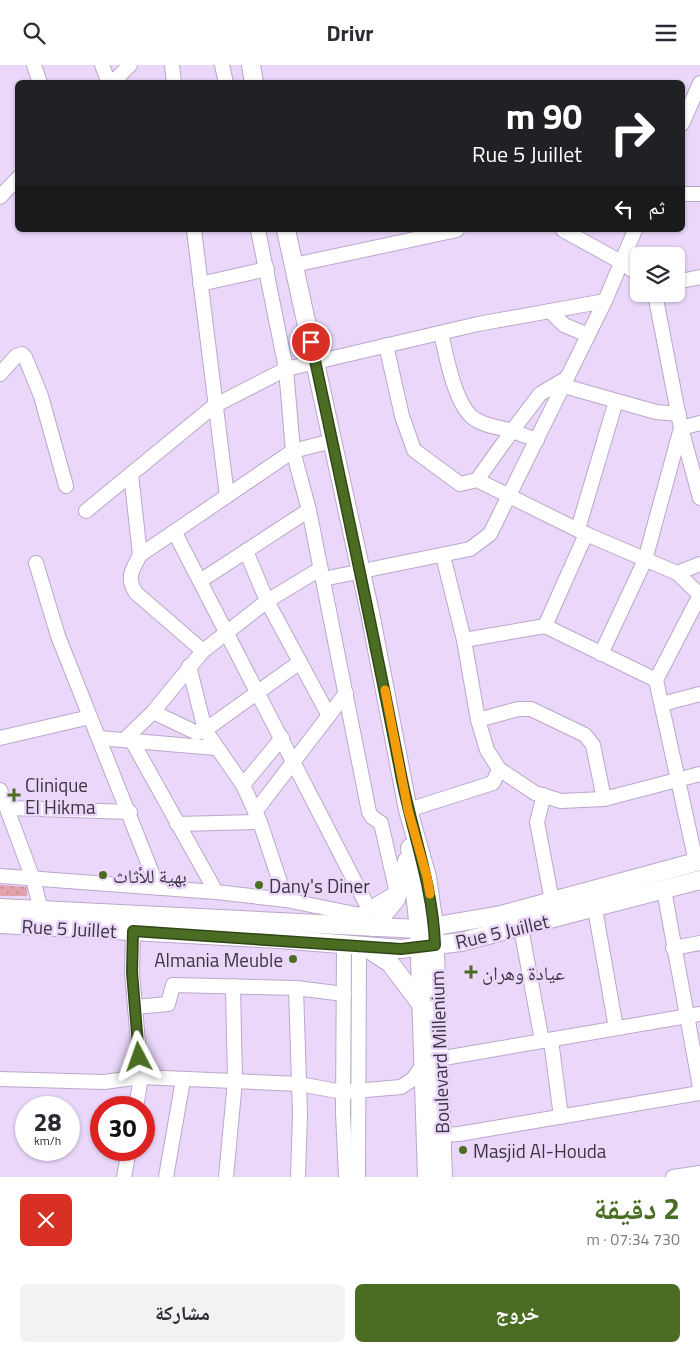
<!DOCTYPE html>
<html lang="ar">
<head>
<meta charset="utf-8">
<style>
	:root { --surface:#fff; --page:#f2f2f3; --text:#2b2b33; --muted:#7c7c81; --accent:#4b6c23 }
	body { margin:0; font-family:"Titillium Web","Noto Naskh Arabic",sans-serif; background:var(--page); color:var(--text); direction:rtl; height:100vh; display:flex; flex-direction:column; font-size:19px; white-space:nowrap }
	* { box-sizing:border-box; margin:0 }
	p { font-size:16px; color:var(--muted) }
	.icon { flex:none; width:28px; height:28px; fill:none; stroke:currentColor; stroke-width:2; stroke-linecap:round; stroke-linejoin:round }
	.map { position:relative; height:1112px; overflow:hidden; direction:ltr }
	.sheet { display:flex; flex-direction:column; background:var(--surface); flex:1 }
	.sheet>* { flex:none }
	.hud { position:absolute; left:15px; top:15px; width:670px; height:152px; border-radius:8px; box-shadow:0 1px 4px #0004; direction:rtl; background:#202124; color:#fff; overflow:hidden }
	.controls { position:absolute; left:630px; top:182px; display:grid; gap:10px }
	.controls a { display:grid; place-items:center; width:55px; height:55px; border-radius:8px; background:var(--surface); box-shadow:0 1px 4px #0004; font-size:25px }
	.speed { position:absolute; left:15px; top:1031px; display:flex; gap:10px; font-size:25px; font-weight:700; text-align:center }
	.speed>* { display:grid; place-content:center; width:65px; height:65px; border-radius:50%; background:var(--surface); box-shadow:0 1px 4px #0004; line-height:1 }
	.speed small { font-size:12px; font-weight:400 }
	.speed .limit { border:8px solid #d22; background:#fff; color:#111 }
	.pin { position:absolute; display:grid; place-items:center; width:42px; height:42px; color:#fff; margin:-21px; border:2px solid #fff; border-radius:50%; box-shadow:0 1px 5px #0007 }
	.me { position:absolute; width:55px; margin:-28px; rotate:356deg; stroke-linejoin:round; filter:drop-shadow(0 0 4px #0008) }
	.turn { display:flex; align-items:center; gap:18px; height:105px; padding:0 20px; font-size:22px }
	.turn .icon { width:65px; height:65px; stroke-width:2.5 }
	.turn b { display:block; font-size:35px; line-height:42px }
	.then { display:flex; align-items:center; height:48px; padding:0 20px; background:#0003; gap:10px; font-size:19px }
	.round { display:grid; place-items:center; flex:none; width:52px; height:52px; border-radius:8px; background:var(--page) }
	.summary { display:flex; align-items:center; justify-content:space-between; height:85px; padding:0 20px }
	h1 { font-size:30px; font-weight:700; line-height:38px; color:var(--accent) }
	.cta { display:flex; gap:10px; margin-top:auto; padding:10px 20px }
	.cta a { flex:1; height:58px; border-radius:8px; background:var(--accent); color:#fff; font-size:20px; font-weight:700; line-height:58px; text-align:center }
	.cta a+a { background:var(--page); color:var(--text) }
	header { display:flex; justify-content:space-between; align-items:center; height:65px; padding:0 20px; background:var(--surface); font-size:22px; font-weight:700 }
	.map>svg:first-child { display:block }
</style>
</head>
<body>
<header><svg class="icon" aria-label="menu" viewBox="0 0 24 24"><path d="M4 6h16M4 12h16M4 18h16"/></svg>Drivr<svg class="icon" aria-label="search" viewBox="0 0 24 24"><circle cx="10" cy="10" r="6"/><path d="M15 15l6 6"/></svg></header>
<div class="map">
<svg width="700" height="1112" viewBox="0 0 700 1112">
	<defs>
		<pattern id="grass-dots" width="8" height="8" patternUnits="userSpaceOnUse" patternTransform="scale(1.25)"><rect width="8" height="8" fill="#e3a2ab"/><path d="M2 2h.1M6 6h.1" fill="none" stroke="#b9858d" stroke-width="1.8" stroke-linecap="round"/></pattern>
	</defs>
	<rect width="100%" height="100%" fill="#ead7f9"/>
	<path fill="url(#grass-dots)" d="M0,820L27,822V831H0Z"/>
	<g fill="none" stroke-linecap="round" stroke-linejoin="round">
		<defs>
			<g id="minor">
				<path d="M34,0L40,18"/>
				<path d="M102,0L109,18"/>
				<path d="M172,0L174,18"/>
				<path d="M222,0L226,18"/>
				<path d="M112,18L130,0"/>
				<path d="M682,59L700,18"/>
				<path d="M682,129H700"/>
				<path d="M0,132L18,113"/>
				<path d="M194,165L227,431"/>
				<path d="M563,165L621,197L639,210"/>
				<path d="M294,200L457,165"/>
				<path d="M676,217L700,212"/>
				<path d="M200,219L267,204"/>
				<path d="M655,229L681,363L700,433"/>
				<path d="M550,246L564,260L588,270"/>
				<path d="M441,268C446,290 454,336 472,352C482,361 500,362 512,366L477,415"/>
				<path d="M386,280L402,351L414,385L460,419L477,415L586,469L677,508L700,530"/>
				<path d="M0,309L16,291L22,289L25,292L41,331L66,421"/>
				<path d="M564,321L656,347L679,349"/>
				<path d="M537,375L512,366L540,329L567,313"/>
				<path d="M131,409L140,490"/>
				<path d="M86,446L214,341L286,304L478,259L605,236"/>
				<path d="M578,464L616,336"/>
				<path d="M175,468L369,844L394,829L396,824L381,758L372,752L369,747L309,445L293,386L286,304L258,165"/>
				<path d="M246,486L267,536L329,651"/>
				<path d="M443,491L464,575L478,655L487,685L499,704L535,728L561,736L604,734L700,709"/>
				<path d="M36,498L58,571L158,823"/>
				<path d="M677,508L700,499"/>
				<path d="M323,514L470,484L490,469L605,236L635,165"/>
				<path d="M200,516L309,445"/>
				<path d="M545,561L586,469"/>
				<path d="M464,575L545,561L656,615"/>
				<path d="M203,586L136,528C126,513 132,505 140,490L293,386L332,376"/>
				<path d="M601,589L645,495L681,363L700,358"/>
				<path d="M189,601L205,665L243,720L260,757L286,835"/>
				<path d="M662,639L700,629"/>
				<path d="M153,647L197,668L205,665L300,597"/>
				<path d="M478,655L518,644H531L585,670L593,680L604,734"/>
				<path d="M0,673L90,652"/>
				<path d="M99,673L215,683"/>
				<path d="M124,675L153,647L203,586L267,536L320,504"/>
				<path d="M132,676L216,827"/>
				<path d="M243,720L282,673"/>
				<path d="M0,725L33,814L41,845"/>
				<path d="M544,730L537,757L552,836"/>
				<path d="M8,743L130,747"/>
				<path d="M408,745L493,718L499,704"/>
				<path d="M255,747L346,628"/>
				<path d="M177,759L260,757"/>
				<path d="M696,797L656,615L700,530"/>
				<path d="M0,811L216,827L286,835L360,850L369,844"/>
				<path d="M664,825L700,1022"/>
				<path d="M595,844L616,963"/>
				<path d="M521,863L542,976"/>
				<path d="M133,867L132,907L141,1012L136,1042"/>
				<path d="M344,880L343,1048L346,1112"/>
				<path d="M673,883L700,878"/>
				<path d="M296,923L300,1049L298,1112"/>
				<path d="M135,942L168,939L173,920L296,923L344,929"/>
				<path d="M551,975L561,1052"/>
				<path d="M438,994L700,949"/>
				<path d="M0,1014L104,1017L141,1012L299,1019L343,1027L401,1022L413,1014L423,1000"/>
				<path d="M442,1070L459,1069L700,1028"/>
				<path d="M124,1112L129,1085"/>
				<path d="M166,1112L183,1015"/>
				<path d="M226,1112L235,1016L233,921"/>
				<path d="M358,1112L359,881"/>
				<path d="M673,1112L700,1108"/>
			</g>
			<g id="major">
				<path d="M251,0L254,18"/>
				<path d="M286,165L370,548L408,745L427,812L434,861L443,1112"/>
				<path d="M410,783L419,864L427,1112"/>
				<path d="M0,843L419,864L501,850L700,796"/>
				<path d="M0,859L279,874L401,884L461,877L700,815"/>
				<path d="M373,862L396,834L407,796"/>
				<path d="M367,883L390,898L421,939"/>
			</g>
		</defs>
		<use href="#minor" stroke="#bba8c9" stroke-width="16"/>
		<use href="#major" stroke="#bba8c9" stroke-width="20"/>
		<use href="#minor" stroke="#fff" stroke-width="14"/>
		<use href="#major" stroke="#fff" stroke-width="18"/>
	</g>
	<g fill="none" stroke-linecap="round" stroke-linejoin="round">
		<defs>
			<path id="route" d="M139,992L132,907L133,866L401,884L435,880C433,821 412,767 401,710C373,565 342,421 311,277"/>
		</defs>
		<use href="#route" stroke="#314617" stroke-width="12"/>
		<use href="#route" stroke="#4b6c23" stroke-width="9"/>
		<path stroke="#f59e0b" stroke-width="9" d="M385,625L408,745L427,812L430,829"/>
	</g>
	<g fill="#4b6c23" stroke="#ead7f9" stroke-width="2">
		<path d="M11.5 722.5h5v5h5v5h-5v5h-5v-5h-5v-5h5z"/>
		<circle cx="103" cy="810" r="5"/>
		<circle cx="259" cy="820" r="5"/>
		<circle cx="293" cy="894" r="5"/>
		<path d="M468.5 899.5h5v5h5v5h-5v5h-5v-5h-5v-5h5z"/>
		<circle cx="463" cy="1085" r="5"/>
	</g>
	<g text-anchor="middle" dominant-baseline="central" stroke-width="5" stroke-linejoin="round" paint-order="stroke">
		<g font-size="19" fill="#3c3542" stroke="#ead7f9" text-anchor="start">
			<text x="25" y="719">Clinique<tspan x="25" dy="22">El Hikma</tspan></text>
			<text x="113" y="810">بهية للأثاث</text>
			<text x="269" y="820">Dany's Diner</text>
			<text x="283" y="894" text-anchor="end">Almania Meuble</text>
			<text x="482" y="907">عيادة وهران</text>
			<text x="473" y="1085">Masjid Al-Houda</text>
		</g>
		<g font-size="19" fill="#3c3542" stroke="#ead7f9">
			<text transform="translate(69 863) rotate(3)">Rue 5 Juillet</text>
			<text transform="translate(502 866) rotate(-13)">Rue 5 Juillet</text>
			<text transform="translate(439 987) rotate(-92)">Boulevard Millenium</text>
		</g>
	</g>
</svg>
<div class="controls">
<a><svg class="icon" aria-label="layers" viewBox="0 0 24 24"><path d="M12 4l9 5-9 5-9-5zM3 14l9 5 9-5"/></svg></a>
</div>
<div class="speed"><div>28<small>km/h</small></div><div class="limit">30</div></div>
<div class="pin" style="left:311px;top:277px;background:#d93025"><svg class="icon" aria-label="arrive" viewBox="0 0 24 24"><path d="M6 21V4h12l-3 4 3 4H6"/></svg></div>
<svg class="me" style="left:139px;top:992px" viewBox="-20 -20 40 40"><path d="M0-17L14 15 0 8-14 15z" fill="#4b6c23" stroke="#fff" stroke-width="4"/></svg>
<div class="hud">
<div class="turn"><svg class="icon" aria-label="right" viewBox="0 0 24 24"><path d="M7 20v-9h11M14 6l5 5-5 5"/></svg><div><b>90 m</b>Rue 5 Juillet</div></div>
<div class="then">ثم<svg class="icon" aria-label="left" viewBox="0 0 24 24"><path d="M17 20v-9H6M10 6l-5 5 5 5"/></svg></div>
</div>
</div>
<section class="sheet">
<div class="summary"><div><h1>2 دقيقة</h1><p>730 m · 07:34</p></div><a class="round" style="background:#d93025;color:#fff"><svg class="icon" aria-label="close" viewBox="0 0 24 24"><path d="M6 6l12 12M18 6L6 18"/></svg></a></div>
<div class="cta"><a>خروج</a><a>مشاركة</a></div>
</section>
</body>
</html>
